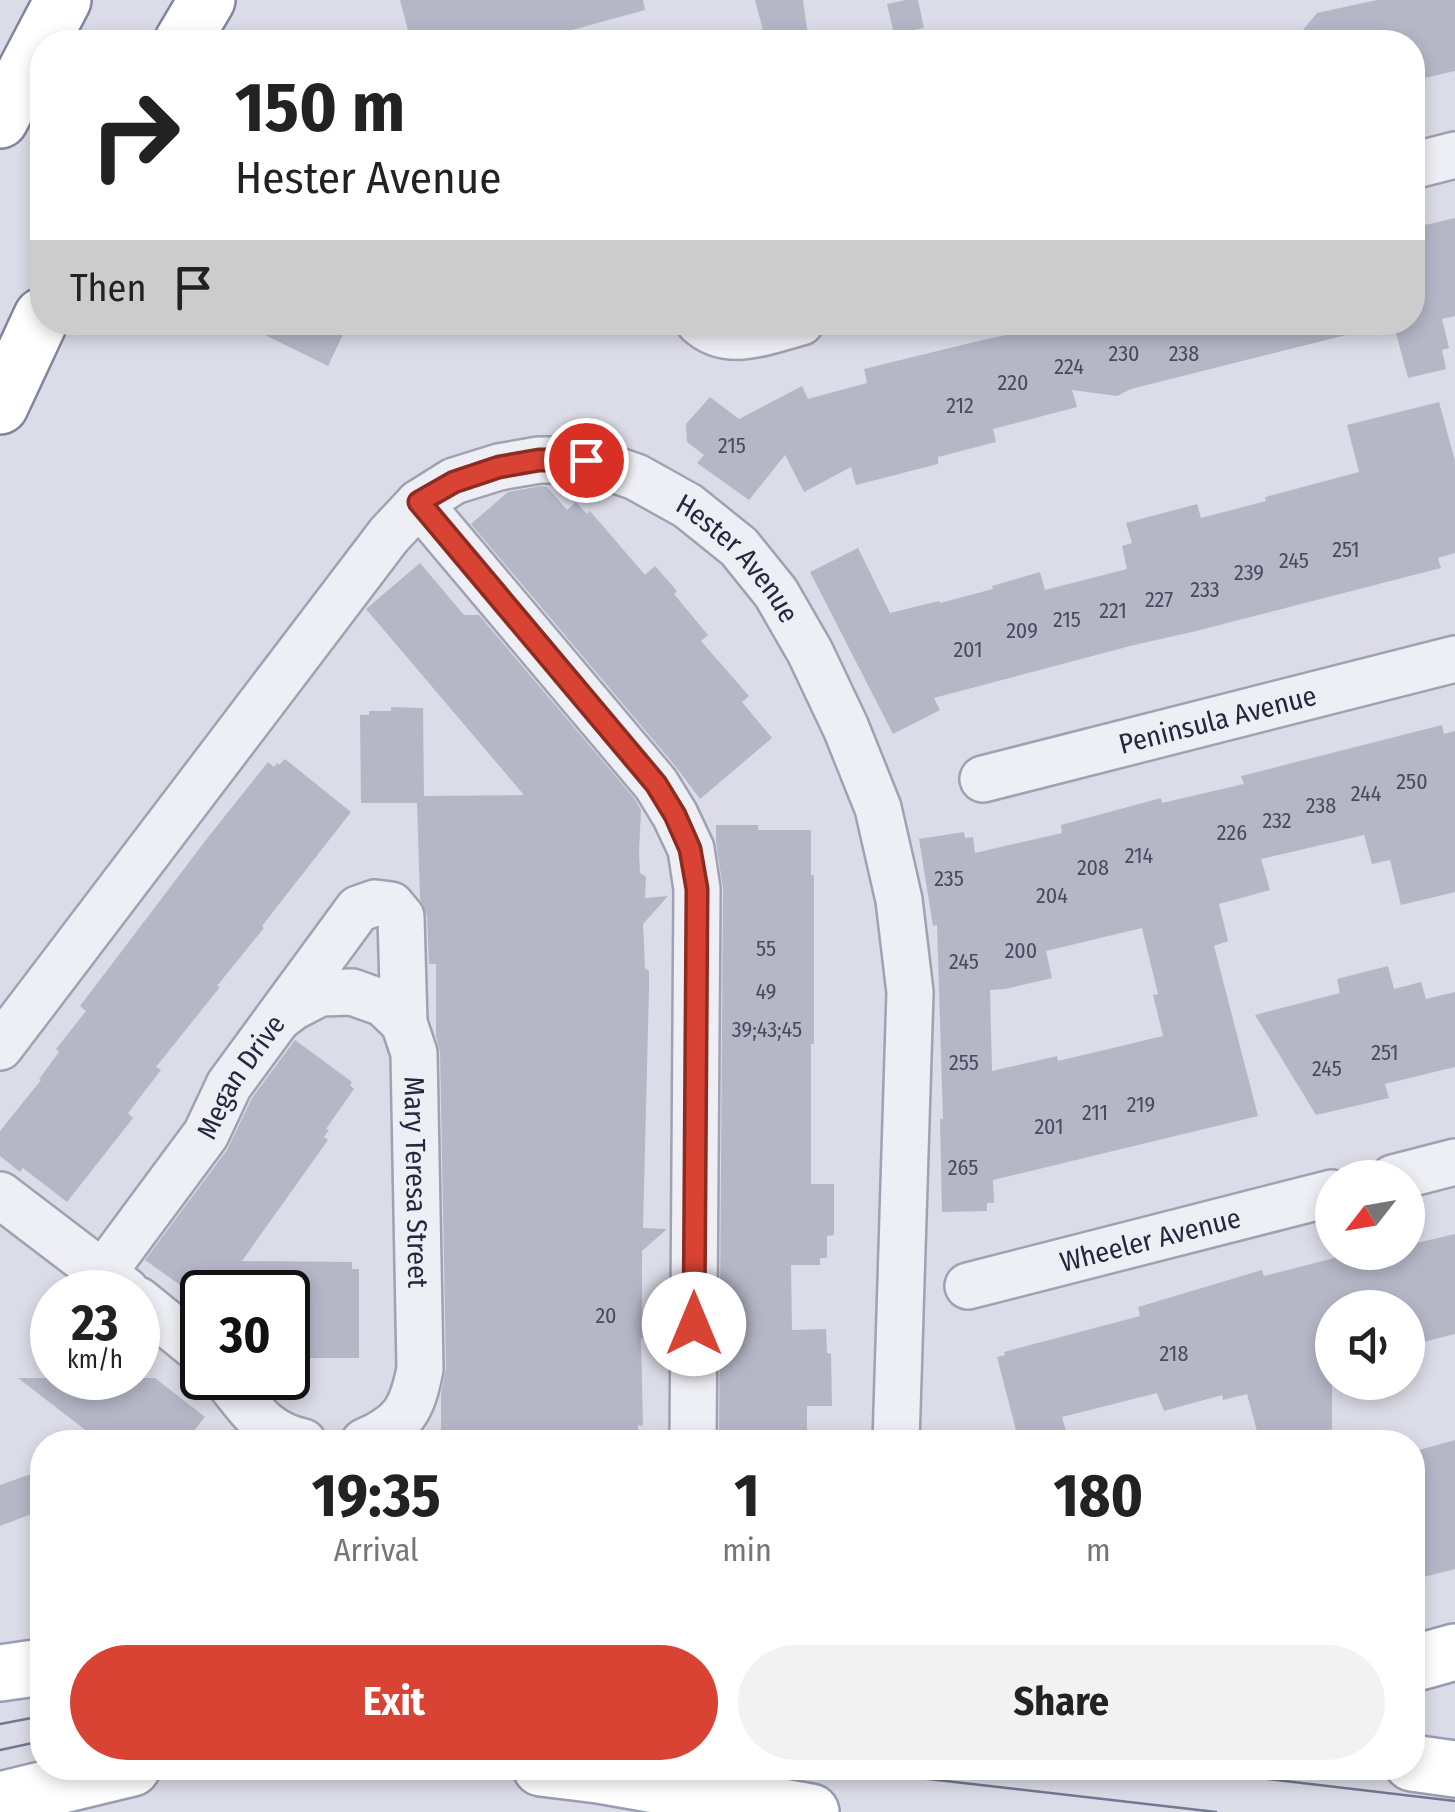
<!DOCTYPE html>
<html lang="en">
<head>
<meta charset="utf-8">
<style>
	:root { --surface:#fff; --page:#f2f2f2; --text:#222; --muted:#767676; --accent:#d84333 }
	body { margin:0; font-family:"Fira Sans Condensed",sans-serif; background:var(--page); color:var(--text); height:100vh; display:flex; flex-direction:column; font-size:38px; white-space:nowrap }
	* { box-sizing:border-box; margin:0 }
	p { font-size:32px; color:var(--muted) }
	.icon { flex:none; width:55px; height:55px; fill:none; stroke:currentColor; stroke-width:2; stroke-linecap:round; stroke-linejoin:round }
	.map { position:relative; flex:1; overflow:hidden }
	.side { position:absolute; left:30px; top:1430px; width:1395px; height:350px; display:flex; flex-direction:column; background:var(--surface); border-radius:40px; box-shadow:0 5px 15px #0003 }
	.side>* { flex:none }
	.guide { position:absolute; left:30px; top:30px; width:1395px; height:305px; border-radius:40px; box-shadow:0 5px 15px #0003; background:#fff; color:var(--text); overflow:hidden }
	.needle { width:65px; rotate:239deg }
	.fabs { position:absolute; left:1315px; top:1160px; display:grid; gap:20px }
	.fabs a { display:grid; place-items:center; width:110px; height:110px; border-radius:50%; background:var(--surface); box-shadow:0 5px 15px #0003; font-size:50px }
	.speed { position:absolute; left:30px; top:1270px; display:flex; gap:20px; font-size:50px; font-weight:700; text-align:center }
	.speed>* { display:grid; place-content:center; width:130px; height:130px; border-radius:50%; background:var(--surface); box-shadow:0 5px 15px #0003; line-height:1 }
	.speed small { font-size:25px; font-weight:400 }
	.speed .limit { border:5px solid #111; border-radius:15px; background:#fff; color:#111 }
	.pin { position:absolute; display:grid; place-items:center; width:85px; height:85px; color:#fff; margin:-42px; border:5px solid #fff; border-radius:50%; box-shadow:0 2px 10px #0007 }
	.me { position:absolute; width:110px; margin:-55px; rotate:0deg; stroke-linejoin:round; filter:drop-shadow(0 0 8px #0008) }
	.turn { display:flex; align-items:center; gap:35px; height:210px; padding:0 40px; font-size:45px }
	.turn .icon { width:130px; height:130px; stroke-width:2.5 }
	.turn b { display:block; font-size:70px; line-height:85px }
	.then { display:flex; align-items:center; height:95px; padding:0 40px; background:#0003; gap:20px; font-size:38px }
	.eta { display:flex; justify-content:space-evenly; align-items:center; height:170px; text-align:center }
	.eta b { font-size:60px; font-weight:700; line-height:70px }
	.action { display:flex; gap:20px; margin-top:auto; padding:20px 40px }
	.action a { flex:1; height:115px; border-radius:60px; background:var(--accent); color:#fff; font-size:40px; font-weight:700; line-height:115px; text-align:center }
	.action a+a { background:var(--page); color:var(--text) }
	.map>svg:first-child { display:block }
</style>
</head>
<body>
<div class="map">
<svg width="1455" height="1812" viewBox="0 0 1455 1812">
	<rect width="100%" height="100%" fill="#dbdce7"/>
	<g fill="#b5b7c7" fill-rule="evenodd">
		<path d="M400,0H643L645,10L528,42H411Z"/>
		<path d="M755,0H803L809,42H766Z"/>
		<path d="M906,0H918L924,28L894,34L887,4Z"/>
		<path d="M1377,0H1455V71L1412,81V42H1293L1317,13Z"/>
		<path d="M1455,218V316L1442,319L1449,348L1442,350L1446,369L1408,378L1393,322H1412V228Z"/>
		<path d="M239,322H349L328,366Z"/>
		<path d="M1064,322H1344L1346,335L1131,389L1117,396L1072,390L1077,407L993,429L996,442L938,457V464L856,485L851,467L804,492L785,455L749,500L697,463L704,455L687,442L686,424L710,397L739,419L802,386L808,399L867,383L864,369L970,343Z"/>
		<path d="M1439,402L1455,461V553L1438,558L1441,568L1192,632L1134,645L934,698L940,710L893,734L810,572L858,548L890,613L939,601L940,603L993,589L992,586L1040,572L1045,590L1127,569L1122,546L1132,543L1126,523L1197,504L1201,518L1266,501L1265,497L1359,472L1347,425Z"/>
		<path d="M541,486L547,487L567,510L576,502L587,514L590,511L645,575L655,566L677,591L674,594L708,635L701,641L749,696L742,702L772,738L700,799L676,767L471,524L508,492Z"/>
		<path d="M420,563L464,615H479L635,799L641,810L639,852L640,873L646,877L645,898L668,896L643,924L645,968L649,971V988L643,1228L667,1229L642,1251V1312L646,1317V1338H641L643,1426L638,1425V1442L456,1441V1434H441V1394L446,1368L440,1052L436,1036V964H429L427,916L420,899L417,803H361L360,715H369V711H391V707L423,708L424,796L524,795L366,609Z"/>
		<path d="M1442,725L1444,734L1455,731V892L1401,905L1390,860L1372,864L1364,835L1261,859L1270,890L1219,904L1228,941L1214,946L1258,1116L993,1180L994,1203H987V1211L942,1212L940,1119H943L937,925L933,926L919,839L964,832L965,838L973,837L975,853L1062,833L1061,825L1161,798L1162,803L1244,784L1241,776ZM1142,928L1158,994L1153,995L1163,1036L1058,1061L1057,1056L992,1071L990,990L1005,989L1052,978L1046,951Z"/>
		<path d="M285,759L351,812L262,926L264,928L217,986L220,987L156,1067L161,1070L128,1113L133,1118L67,1202L23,1168L20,1172L0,1156V1131L41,1080L39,1079L59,1052L56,1049L86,1011L80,1006L209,836L268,762L274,767L277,763L279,765Z"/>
		<path d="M716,825H758V830H811V875H814V1044H811V1184H834V1235L827,1236V1258H820V1265H791L792,1330L826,1329L827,1353L831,1354L832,1406H807V1442H719L723,889L716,842Z"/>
		<path d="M1388,966L1394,989L1421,982L1426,999L1455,992V1067L1385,1084L1389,1098L1316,1115L1255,1015L1340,993L1337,979Z"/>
		<path d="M295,1040L352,1082L350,1085L354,1089L326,1129L329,1130L324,1137L328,1140L242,1261L352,1262V1269H359V1358H288V1292H202L201,1300L145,1260L227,1150L252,1098Z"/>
		<path d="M1455,1234V1334L1408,1346V1308H1332V1429L1286,1442H1260L1247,1394L1223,1400L1222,1395L1164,1411L1157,1393L1062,1417L1069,1442H1019L997,1357L1005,1355L1004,1352L1140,1316L1138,1307L1262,1270L1264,1276L1358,1252H1408V1245Z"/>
		<path d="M18,1378H155L205,1417L185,1442H101Z"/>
		<path d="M1455,1440V1569L1412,1580V1452Z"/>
		<path d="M31,1474L42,1504V1510L0,1526V1485Z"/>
	</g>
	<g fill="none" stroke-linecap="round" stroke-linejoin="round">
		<defs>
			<g id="street">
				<path d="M1412,166L1455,155"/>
				<path d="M699,322C728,349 767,331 801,322"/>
				<path d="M419,503L656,784L675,815L691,849L697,889L693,1442"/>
				<path id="s1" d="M983,779L1455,659"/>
				<path d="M280,1017L293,1007L320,993L352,992L383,1003L404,1023"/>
				<path id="s2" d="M0,1047L389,535L419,503L454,481L499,467L539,460H587L636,477L688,506L739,547L776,593L810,652L846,728L878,808L899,900L910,992L896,1442"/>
				<path d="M1393,1178L1455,1162"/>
				<path d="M0,1195L126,1291"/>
				<path id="s3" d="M103,1273L206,1134L229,1085L358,909L375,903L391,905L401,917L404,1023L414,1053L420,1369C412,1410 403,1425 364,1442"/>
				<path id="s4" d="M968,1286L1332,1193"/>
				<path d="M138,1300L202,1352"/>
				<path d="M225,1378C250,1407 262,1433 303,1442"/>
			</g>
			<g id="primary">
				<path d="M1412,1664L1455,1652"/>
				<path d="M0,1673L42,1667"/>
				<path d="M1412,1763L1455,1769"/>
				<path d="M541,1768L598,1775L811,1812"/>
				<path d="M0,1800L132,1768"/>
			</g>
			<g id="highway">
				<path d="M182,42L207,0"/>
				<path d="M0,120L63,0"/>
				<path d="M0,406L42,316"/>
			</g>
		</defs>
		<use href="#street" stroke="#a0a2b1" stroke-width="50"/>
		<use href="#primary" stroke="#999db3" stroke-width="60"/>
		<use href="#highway" stroke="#81859e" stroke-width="60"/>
		<use href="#street" stroke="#eeeef5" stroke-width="45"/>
		<use href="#primary" stroke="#fff" stroke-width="55"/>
		<use href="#highway" stroke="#fff" stroke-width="55"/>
		<g stroke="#737791" stroke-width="2.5">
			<path d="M0,1724L42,1716"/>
			<path d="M0,1750L42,1741"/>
			<path d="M832,1768L1216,1812"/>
			<path d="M1174,1768L1455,1801"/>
		</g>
	</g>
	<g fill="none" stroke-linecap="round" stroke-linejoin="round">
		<defs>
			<path id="route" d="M586,460H539L499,467L454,482L419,502L656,784L675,815L690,849L697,889L694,1324"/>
		</defs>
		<use href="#route" stroke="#8c2c21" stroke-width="25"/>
		<use href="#route" stroke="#d84333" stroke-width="18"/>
	</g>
	<g text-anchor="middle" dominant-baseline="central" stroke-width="8" stroke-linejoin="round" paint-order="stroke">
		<g font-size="22" fill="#484b60">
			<text x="1124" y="353">230</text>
			<text x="1184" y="353">238</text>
			<text x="1069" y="366">224</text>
			<text x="1013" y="382">220</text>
			<text x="960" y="405">212</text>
			<text x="732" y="445">215</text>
			<text x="1346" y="549">251</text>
			<text x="1294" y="560">245</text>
			<text x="1249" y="572">239</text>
			<text x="1205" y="589">233</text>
			<text x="1159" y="599">227</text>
			<text x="1113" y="610">221</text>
			<text x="1067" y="619">215</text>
			<text x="1022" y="630">209</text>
			<text x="968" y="649">201</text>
			<text x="1412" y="781">250</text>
			<text x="1366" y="793">244</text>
			<text x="1321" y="805">238</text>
			<text x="1277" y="820">232</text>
			<text x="1232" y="832">226</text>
			<text x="1139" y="855">214</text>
			<text x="1093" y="867">208</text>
			<text x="949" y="878">235</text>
			<text x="1052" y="895">204</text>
			<text x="766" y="948">55</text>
			<text x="1021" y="950">200</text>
			<text x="964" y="961">245</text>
			<text x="766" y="991">49</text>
			<text x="767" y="1029">39;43;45</text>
			<text x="1385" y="1052">251</text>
			<text x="964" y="1062">255</text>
			<text x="1327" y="1068">245</text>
			<text x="1141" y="1104">219</text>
			<text x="1095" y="1112">211</text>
			<text x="1049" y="1126">201</text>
			<text x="963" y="1167">265</text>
			<text x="606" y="1315">20</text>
			<text x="1174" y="1353">218</text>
		</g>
		<g font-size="28" fill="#24273e" stroke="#eaecf5">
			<text stroke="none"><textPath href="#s2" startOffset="1048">Hester Avenue</textPath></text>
			<text stroke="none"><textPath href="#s1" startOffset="242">Peninsula Avenue</textPath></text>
			<text stroke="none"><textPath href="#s3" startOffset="240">Megan Drive</textPath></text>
			<text stroke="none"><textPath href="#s3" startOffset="762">Mary Teresa Street</textPath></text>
			<text stroke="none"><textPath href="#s4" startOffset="188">Wheeler Avenue</textPath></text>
		</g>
	</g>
</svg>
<div class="fabs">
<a><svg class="needle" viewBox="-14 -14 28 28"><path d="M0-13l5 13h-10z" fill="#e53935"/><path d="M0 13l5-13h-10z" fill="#767676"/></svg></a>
<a><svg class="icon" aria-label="sound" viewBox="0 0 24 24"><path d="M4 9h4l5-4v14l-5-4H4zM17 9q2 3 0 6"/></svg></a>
</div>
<div class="speed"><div>23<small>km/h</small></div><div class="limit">30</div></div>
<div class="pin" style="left:586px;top:460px;background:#d93025"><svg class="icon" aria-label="arrive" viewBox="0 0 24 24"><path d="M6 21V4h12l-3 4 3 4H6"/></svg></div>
<svg class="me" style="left:694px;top:1324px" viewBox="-20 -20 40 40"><circle r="19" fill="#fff"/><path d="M0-13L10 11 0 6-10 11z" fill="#d84333"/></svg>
<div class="guide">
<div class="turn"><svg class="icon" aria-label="right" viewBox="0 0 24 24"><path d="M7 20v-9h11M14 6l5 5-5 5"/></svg><div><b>150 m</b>Hester Avenue</div></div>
<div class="then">Then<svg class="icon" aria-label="arrive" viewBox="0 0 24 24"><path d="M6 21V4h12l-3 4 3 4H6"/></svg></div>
</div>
<section class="side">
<div class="eta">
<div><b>19:35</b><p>Arrival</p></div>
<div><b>1</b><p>min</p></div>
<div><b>180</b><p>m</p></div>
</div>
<div class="action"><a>Exit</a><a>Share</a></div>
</section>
</div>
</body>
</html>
